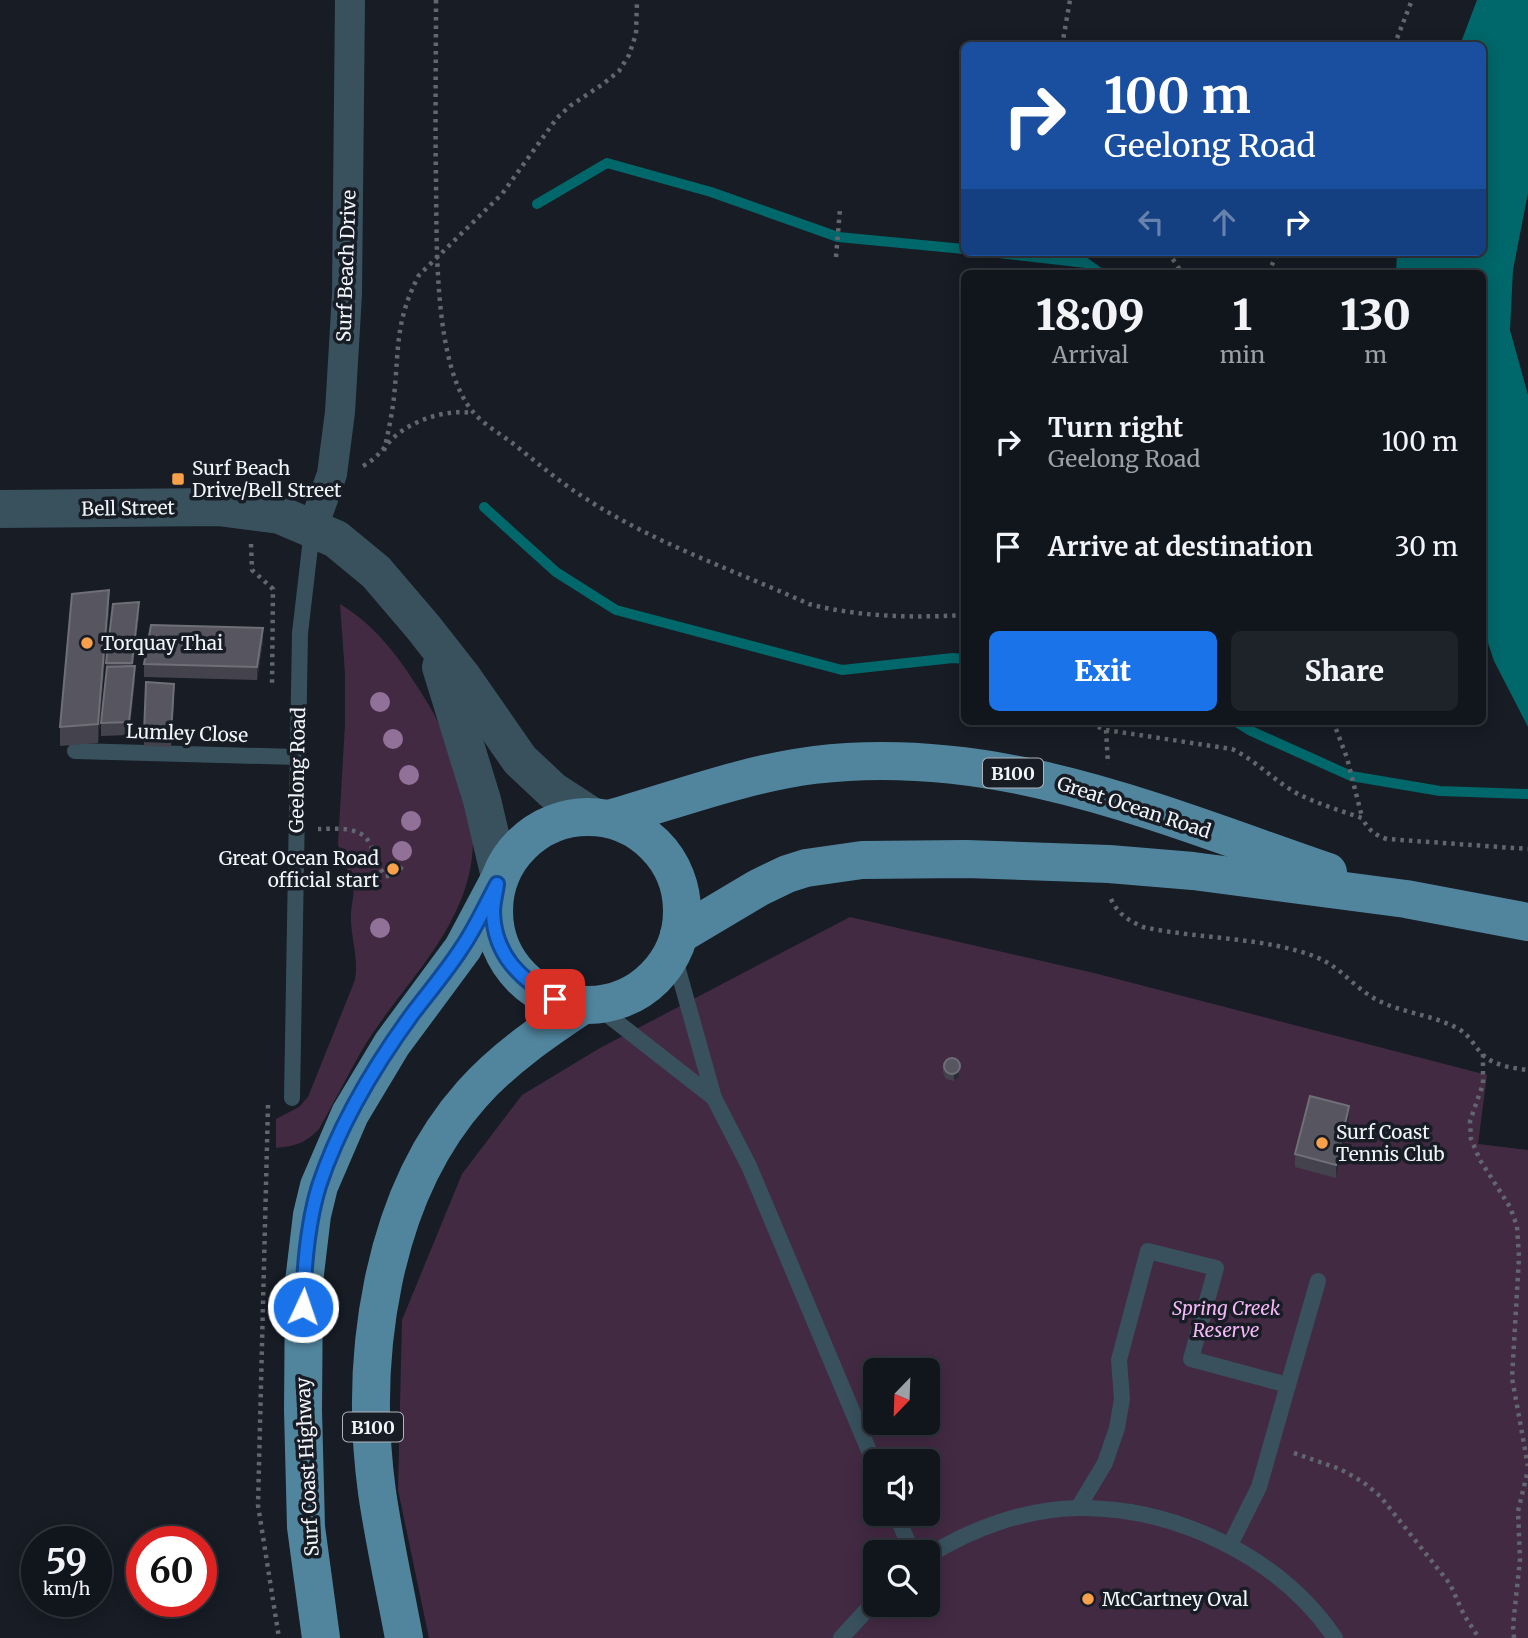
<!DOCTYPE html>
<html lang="en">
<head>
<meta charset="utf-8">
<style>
	:root { --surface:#11151c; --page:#1e2229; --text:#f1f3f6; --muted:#9c9fa3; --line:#30343b; --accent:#1a73e8 }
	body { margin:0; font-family:Merriweather,serif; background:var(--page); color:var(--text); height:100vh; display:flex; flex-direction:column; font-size:26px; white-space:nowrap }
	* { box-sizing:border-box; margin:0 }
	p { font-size:23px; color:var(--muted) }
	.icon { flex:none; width:38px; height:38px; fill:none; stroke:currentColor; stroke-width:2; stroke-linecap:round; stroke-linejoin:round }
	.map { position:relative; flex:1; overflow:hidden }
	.drawer { position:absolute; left:961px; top:270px; width:525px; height:455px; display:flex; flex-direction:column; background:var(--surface); border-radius:10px; box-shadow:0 4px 18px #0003,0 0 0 2px var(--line) }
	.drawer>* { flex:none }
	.banner { position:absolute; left:961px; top:42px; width:525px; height:214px; border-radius:10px; box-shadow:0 4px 18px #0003,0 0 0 2px var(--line); background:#1a4fa0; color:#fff; overflow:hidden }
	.needle { width:46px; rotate:203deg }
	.fabs { position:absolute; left:863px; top:1358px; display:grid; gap:14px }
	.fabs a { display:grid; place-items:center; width:77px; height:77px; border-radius:10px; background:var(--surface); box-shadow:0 4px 18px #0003,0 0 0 2px var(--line); font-size:35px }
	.speed { position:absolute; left:21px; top:1526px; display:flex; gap:14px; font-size:35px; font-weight:700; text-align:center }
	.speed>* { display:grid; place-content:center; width:91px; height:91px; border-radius:50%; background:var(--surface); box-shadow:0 4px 18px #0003,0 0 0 2px var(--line); line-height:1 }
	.speed small { font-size:18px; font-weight:400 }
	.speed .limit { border:10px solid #d22; background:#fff; color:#111 }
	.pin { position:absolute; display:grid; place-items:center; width:60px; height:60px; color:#fff; margin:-30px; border-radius:14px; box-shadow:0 4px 10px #0006 }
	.me { position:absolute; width:77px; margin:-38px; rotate:3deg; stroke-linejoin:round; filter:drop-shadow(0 0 5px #0008) }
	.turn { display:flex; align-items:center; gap:24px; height:147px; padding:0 28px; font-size:32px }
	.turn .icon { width:91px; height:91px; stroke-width:2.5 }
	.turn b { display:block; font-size:49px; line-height:60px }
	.lanes { display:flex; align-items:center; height:66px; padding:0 28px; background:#0003; justify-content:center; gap:35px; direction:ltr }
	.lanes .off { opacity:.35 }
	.eta { display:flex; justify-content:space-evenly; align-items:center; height:119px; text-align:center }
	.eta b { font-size:42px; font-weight:800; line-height:49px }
	.primary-button { display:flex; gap:14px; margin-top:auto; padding:14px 28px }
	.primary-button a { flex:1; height:80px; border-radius:10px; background:var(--accent); color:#fff; font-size:28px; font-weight:800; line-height:80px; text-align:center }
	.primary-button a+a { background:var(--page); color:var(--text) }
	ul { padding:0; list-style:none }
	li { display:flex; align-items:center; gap:21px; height:105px; padding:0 28px }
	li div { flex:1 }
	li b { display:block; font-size:26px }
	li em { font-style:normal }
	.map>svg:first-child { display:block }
</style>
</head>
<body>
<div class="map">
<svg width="1528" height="1638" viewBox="0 0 1528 1638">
	<rect width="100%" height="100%" fill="#171c25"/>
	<g fill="#432a43" fill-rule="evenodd">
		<path d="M340,604C380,628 406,667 430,707C444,730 450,755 458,781C463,796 473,815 473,831C477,922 404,980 362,1050C347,1076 334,1103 319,1129C306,1143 295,1146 276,1148V1119L299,1107L308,1097L355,980C359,957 350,936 351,914C351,904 355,895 353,886C350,871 340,859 338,844L345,724V674Z"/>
		<path d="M850,917L1094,973L1487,1075L1478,1144L1528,1150V1638H429L398,1490L402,1320L462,1174L522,1095L600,1048ZM875,1370H928V1423H875ZM875,1461H928V1514H875ZM875,1552H928V1605H875Z"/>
	</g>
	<path fill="#00676a" d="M1477,0H1528V193L1513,270L1510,330L1528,395V727L1494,661L1482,625V273H1396L1397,252H1482V46L1460,45Z"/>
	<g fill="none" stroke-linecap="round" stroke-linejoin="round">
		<g stroke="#00676a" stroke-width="10">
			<path d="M537,204L607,163L711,192L838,237L964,249"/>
			<path d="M990,252L1086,263L1100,273"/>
			<path d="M484,507L556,572L616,610L842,670L953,658L964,659"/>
			<path d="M1235,721L1251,731L1351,776L1440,791L1528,794"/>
		</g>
		<g stroke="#62666e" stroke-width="4.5" stroke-dasharray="3.5 5" stroke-linecap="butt">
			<path d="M436,0C436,60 435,121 436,181C437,240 433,368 474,413C485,426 503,435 516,446C540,465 562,484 588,500C656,544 736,571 809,604C858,617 914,618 964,615"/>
			<path d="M1062,46L1070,0"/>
			<path d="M1394,46L1412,0"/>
			<path d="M1168,252L1182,273"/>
			<path d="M836,257L840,209"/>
			<path d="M1268,273L1278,252"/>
			<path d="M384,451C388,433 392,415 394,397C399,348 395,321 419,275L502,194L557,118L570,106L603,84L619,71L629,55L636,34L637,0"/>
			<path d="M363,466C376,459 382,450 391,440C411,420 446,409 473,413"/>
			<path d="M251,544L252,570L273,589L272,686"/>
			<path d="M1082,721L1106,730L1232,749C1257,761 1275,782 1300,795C1319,804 1341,811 1362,818C1368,829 1374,835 1387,839L1528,849"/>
			<path d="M1333,721L1347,758L1362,817"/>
			<path d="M1106,730L1108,764"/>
			<path d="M318,829C335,829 361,825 370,844C375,855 378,866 385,876H390L399,872L403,864"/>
			<path d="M1111,899C1118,914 1128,920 1143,927C1197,939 1266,937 1316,957C1339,966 1352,985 1372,997C1398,1013 1431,1014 1457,1028C1470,1035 1474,1046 1483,1055C1495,1066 1513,1068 1528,1070"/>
			<path d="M1483,1054V1084L1470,1121L1471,1139L1480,1160L1510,1207L1517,1226L1519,1257L1512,1378L1528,1466"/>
			<path d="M268,1105L258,1505L279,1638"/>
			<path d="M1294,1453L1340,1469L1363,1482L1380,1496L1450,1584L1464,1615L1479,1638"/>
			<path d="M1514,1638L1513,1626L1520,1559L1518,1511L1528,1470"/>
		</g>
		<g stroke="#38515d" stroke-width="16">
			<path d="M75,751L297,757"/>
			<path d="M673,952L714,1098L749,1166L875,1465"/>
			<path d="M595,1005L714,1098"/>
			<path d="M292,1098L300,633L312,530"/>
			<path d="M1288,1385L1318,1281"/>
			<path d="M1078,1508L1105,1463L1117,1428L1122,1399L1119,1360L1148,1251L1216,1268L1191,1359L1288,1385L1259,1487L1230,1545"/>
			<path d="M896,1514L912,1552"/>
			<path d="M928,1556C972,1528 1026,1509 1078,1508C1176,1507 1280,1557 1335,1638"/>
			<path d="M841,1638L875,1601"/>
		</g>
		<path stroke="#38515d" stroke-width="30" d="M313,527L332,474L340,412L347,294L350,0"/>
		<g stroke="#38515d" stroke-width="38">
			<path d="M0,509L218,507L280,515L336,539L376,572L423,627L463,678L520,760L553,791L593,817"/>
			<path d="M441,667L482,800L500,877"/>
		</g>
		<g stroke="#51859e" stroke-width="38">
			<circle cx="588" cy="911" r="94"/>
			<path d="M609,819C676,800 744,774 814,765C997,743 1159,814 1328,872"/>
			<path d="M679,935L758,888L787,874L806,868L862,860L966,859L1109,864L1193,871L1406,899L1528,922"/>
			<path d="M321,1638L306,1527L303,1410L304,1282L312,1215L319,1186L350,1114L392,1044L463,948L497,884"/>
			<path d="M404,1638C395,1589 384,1541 377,1492C359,1360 380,1197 472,1094C503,1059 544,1031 583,1005"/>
		</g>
	</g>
	<g fill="#927198">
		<circle cx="380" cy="702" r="10"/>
		<circle cx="393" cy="739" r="10"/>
		<circle cx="409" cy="775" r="10"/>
		<circle cx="411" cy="821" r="10"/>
		<circle cx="402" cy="851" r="10"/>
		<circle cx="380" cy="928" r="10"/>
	</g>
	<g fill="#44424d">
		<path d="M109,610L98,743L60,746V727Z"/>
		<path d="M139,615L133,666L135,679L129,735L101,736V723L106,676V663Z"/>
		<path d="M263,641L257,680L144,677V664Z"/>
		<path d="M174,697L171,747L144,746V733Z"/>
		<path d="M943,1066L960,1072L959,1077L954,1081L946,1079L943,1072Z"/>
		<path d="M1349,1119L1336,1178L1295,1167V1154Z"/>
	</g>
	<g fill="#2a2b35">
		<path d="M109,590V610L98,743V724Z"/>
		<path d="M139,602V615L132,676V663Z"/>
		<path d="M263,628V641L257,680V667Z"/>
		<path d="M135,666V679L129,735V722Z"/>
		<path d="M174,684V697L171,747V734Z"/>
		<path d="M960,1065L959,1077L954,1081V1074Z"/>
		<path d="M1349,1106V1119L1336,1178V1165Z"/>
	</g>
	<g fill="#575660" stroke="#6f6f78" stroke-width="2">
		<path d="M109,590L98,724L60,727L72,594Z"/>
		<path d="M139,602L132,663H106L113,604Z"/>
		<path d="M151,625L263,628L257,667L144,664Z"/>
		<path d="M135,666L129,722L101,723L107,667Z"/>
		<path d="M146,682L174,684L171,734L144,733Z"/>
		<circle cx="952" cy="1066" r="8"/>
		<path d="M1310,1096L1349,1106L1336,1165L1295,1154Z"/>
	</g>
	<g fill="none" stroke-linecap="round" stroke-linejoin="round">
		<defs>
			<path id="route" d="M303,1307C304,1267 307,1225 319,1186C339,1125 375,1065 413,1013C429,992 446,972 461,949C475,929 485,906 497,884C496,893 493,903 493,912C494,955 521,980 555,999"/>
		</defs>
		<use href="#route" stroke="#114b97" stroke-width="18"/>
		<use href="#route" stroke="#1a73e8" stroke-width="12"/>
	</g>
	<g fill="#f8a14a" stroke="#171c25" stroke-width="2.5">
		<rect x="171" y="472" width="14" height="14" rx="3.5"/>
		<circle cx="87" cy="643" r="7"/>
		<circle cx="393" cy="869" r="7"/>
		<circle cx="1322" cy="1143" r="7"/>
		<circle cx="1088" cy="1599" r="7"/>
	</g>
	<g text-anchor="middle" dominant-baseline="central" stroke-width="7" stroke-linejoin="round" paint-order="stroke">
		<g fill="#171c25" stroke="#b0b4bb" stroke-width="2">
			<rect x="983" y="758.5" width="60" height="29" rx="5"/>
			<rect x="343" y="1412.5" width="60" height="29" rx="5"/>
		</g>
		<g font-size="18" font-weight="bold" fill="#f1f5fb">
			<text x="1013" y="773">B100</text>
			<text x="373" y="1427">B100</text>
		</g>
		<g font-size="19" fill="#f1f5fb" stroke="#171c25">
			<text transform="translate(346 266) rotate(-88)">Surf Beach Drive</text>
			<text transform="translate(128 508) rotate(-1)">Bell Street</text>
			<text transform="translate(187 733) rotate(2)">Lumley Close</text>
			<text transform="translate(297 770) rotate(-89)">Geelong Road</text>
			<text transform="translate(1134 807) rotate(18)">Great Ocean Road</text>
			<text transform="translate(307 1467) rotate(-93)">Surf Coast Highway</text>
		</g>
		<g font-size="19" fill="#f1f5fb" stroke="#171c25" text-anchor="start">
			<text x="192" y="468">Surf Beach<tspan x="192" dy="22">Drive/Bell Street</tspan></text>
			<text x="101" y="643">Torquay Thai</text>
			<text x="379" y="858" text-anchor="end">Great Ocean Road<tspan x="379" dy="22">official start</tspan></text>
			<text x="1336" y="1132">Surf Coast<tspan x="1336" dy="22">Tennis Club</tspan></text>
			<text x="1102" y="1599">McCartney Oval</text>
		</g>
		<g font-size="19" font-style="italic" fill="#f6b7f7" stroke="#171c25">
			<text x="1226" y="1308">Spring Creek<tspan x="1226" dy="22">Reserve</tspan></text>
		</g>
	</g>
</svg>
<div class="fabs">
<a><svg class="needle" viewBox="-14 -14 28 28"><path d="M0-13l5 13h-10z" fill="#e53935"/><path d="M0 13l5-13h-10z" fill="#9c9fa3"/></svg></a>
<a><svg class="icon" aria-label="sound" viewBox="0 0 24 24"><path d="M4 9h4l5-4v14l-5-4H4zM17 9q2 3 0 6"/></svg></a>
<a><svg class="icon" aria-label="search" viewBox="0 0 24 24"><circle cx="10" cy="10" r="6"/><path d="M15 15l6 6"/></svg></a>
</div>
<div class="speed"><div>59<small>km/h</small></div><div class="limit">60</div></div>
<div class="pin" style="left:555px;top:999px;background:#d93025"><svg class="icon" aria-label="arrive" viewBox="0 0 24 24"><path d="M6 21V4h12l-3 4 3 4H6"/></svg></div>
<svg class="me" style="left:303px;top:1307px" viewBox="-20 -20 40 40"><circle r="17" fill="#1a73e8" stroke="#fff" stroke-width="3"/><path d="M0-11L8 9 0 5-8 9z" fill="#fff"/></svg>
<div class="banner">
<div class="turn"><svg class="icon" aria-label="right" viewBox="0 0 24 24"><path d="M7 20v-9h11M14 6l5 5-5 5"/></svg><div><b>100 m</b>Geelong Road</div></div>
<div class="lanes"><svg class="icon off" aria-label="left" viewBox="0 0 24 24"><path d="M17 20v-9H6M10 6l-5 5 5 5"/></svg><svg class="icon off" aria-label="ahead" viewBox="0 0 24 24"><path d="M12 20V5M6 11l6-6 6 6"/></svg><svg class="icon" aria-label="right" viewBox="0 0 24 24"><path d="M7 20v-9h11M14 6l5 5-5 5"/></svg></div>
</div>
<section class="drawer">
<div class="eta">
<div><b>18:09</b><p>Arrival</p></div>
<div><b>1</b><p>min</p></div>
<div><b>130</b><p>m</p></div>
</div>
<ul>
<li><svg class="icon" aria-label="right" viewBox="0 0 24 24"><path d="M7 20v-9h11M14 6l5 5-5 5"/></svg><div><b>Turn right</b><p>Geelong Road</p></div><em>100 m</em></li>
<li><svg class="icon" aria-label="arrive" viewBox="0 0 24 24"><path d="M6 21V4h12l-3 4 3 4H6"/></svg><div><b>Arrive at destination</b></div><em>30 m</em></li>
</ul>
<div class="primary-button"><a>Exit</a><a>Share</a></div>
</section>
</div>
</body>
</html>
